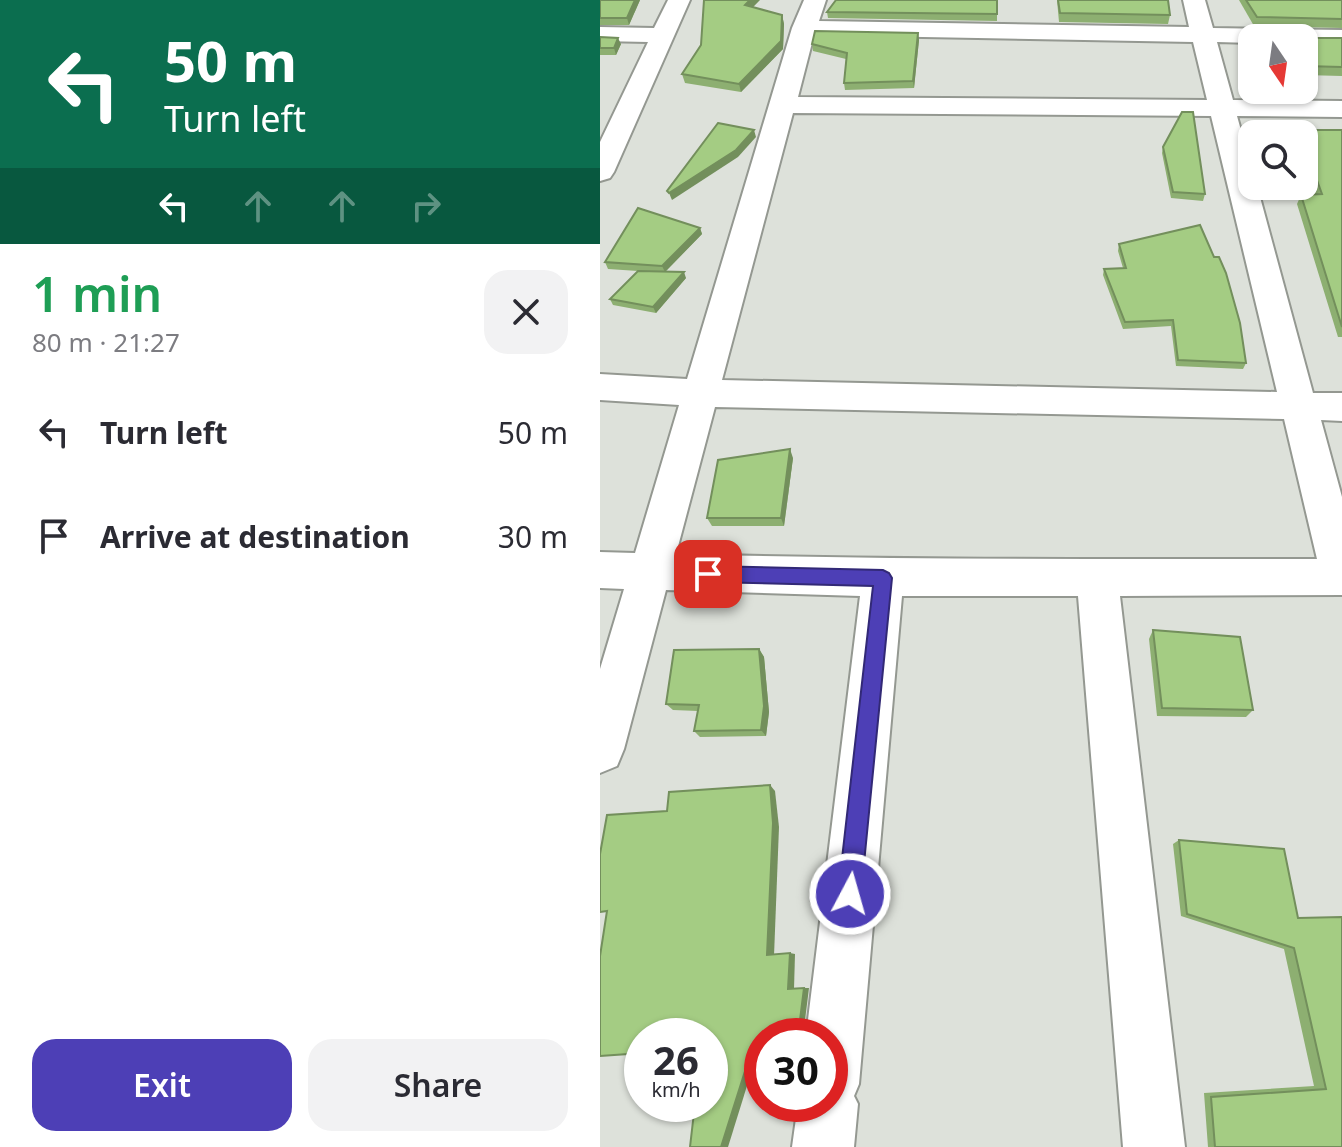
<!DOCTYPE html>
<html lang="en">
<head>
<meta charset="utf-8">
<style>
	:root { --surface:#fff; --page:#f2f2f3; --text:#2b2b33; --muted:#7c7c81; --accent:#4d3fb6 }
	body { margin:0; font-family:"Noto Sans",sans-serif; background:var(--page); color:var(--text); height:100vh; display:flex; flex-direction:column; font-size:30px; white-space:nowrap }
	* { box-sizing:border-box; margin:0 }
	p { font-size:26px; color:var(--muted) }
	.icon { flex:none; width:44px; height:44px; fill:none; stroke:currentColor; stroke-width:2; stroke-linecap:round; stroke-linejoin:round }
	.map { position:relative; flex:1; overflow:hidden }
	.sheet { display:flex; flex-direction:column; background:var(--surface); width:600px }
	.sheet>* { flex:none }
	.hud { background:#0b6e4f; color:#fff; overflow:hidden }
	.needle { width:52px; rotate:167deg }
	.tools { position:absolute; left:638px; top:24px; display:grid; gap:16px }
	.tools a { display:grid; place-items:center; width:80px; height:80px; border-radius:16px; background:var(--surface); box-shadow:0 2px 6px #0004; font-size:40px }
	.speed { position:absolute; left:24px; top:1018px; display:flex; gap:16px; font-size:40px; font-weight:700; text-align:center }
	.speed>* { display:grid; place-content:center; width:104px; height:104px; border-radius:50%; background:var(--surface); box-shadow:0 2px 6px #0004; line-height:1 }
	.speed small { font-size:20px; font-weight:400 }
	.speed .limit { border:12px solid #d22; background:#fff; color:#111 }
	.pin { position:absolute; display:grid; place-items:center; width:68px; height:68px; color:#fff; margin:-34px; border-radius:16px; box-shadow:0 4px 12px #0006 }
	.me { position:absolute; width:88px; margin:-44px; rotate:6deg; stroke-linejoin:round; filter:drop-shadow(0 0 6px #0008) }
	.turn { display:flex; align-items:center; gap:28px; height:168px; padding:0 32px; font-size:36px }
	.turn .icon { width:104px; height:104px; stroke-width:2.5 }
	.turn b { display:block; font-size:56px; line-height:68px }
	.lanes { display:flex; align-items:center; height:76px; padding:0 32px; background:#0003; justify-content:center; gap:40px; direction:ltr }
	.lanes .off { opacity:.35 }
	.round { display:grid; place-items:center; flex:none; width:84px; height:84px; border-radius:24px; background:var(--page) }
	.headline { display:flex; align-items:center; justify-content:space-between; height:136px; padding:0 32px }
	h1 { font-size:48px; font-weight:600; line-height:60px; color:#1e9e55 }
	.button { display:flex; gap:16px; margin-top:auto; padding:16px 32px }
	.button a { flex:1; height:92px; border-radius:24px; background:var(--accent); color:#fff; font-size:32px; font-weight:600; line-height:92px; text-align:center }
	.button a+a { background:var(--page); color:var(--text) }
	ul { padding:0; list-style:none }
	li { display:flex; align-items:center; gap:24px; height:104px; padding:0 32px }
	li div { flex:1 }
	li b { display:block; font-size:30px }
	li em { font-style:normal }
	main { display:flex; flex:1; min-height:0 }
	.map>svg:first-child { display:block }
</style>
</head>
<body>
<main>
<section class="sheet">
<div class="hud">
<div class="turn"><svg class="icon" aria-label="left" viewBox="0 0 24 24"><path d="M17 20v-9H6M10 6l-5 5 5 5"/></svg><div><b>50 m</b>Turn left</div></div>
<div class="lanes"><svg class="icon" aria-label="left" viewBox="0 0 24 24"><path d="M17 20v-9H6M10 6l-5 5 5 5"/></svg><svg class="icon off" aria-label="ahead" viewBox="0 0 24 24"><path d="M12 20V5M6 11l6-6 6 6"/></svg><svg class="icon off" aria-label="ahead" viewBox="0 0 24 24"><path d="M12 20V5M6 11l6-6 6 6"/></svg><svg class="icon off" aria-label="right" viewBox="0 0 24 24"><path d="M7 20v-9h11M14 6l5 5-5 5"/></svg></div>
</div>
<div class="headline"><div><h1>1 min</h1><p>80 m · 21:27</p></div><a class="round"><svg class="icon" aria-label="close" viewBox="0 0 24 24"><path d="M6 6l12 12M18 6L6 18"/></svg></a></div>
<ul>
<li><svg class="icon" aria-label="left" viewBox="0 0 24 24"><path d="M17 20v-9H6M10 6l-5 5 5 5"/></svg><div><b>Turn left</b></div><em>50 m</em></li>
<li><svg class="icon" aria-label="arrive" viewBox="0 0 24 24"><path d="M6 21V4h12l-3 4 3 4H6"/></svg><div><b>Arrive at destination</b></div><em>30 m</em></li>
</ul>
<div class="button"><a>Exit</a><a>Share</a></div>
</section>
<div class="map">
<svg width="742" height="1147" viewBox="0 0 742 1147">
	<rect width="100%" height="100%" fill="#dde1da"/>
	<g fill="none" stroke-linecap="round" stroke-linejoin="round">
		<defs>
			<g id="minor">
				<path d="M68,0H90L14,172L10,178L0,181V142L48,42L0,41V27L54,28Z"/>
				<path d="M204,0H226L219,21L589,27L583,0H605L613,28L742,30V44H704V38H652V43L617,42L633,100L742,101V117L637,116L652,170V186H657L713,393H742V421L721,420L742,497V595L520,596L585,1147H523L478,596H302L259,1084L254,1096L258,1104L254,1147H192L198,1104H230V1036H206L260,596L66,590L24,749L17,766L0,773V669L24,589L0,588V552L35,553L79,405L0,400V374L87,379L192,28ZM214,35L593,42L607,100L198,97ZM193,113L611,116L677,392L122,380ZM115,407L684,419L717,559C503,559 291,560 76,554Z"/>
			</g>
		</defs>
		<use href="#minor" stroke="#949891" stroke-width="4"/>
		<use href="#minor" fill="#fff" fill-rule="evenodd"/>
	</g>
	<g fill="#8daf71">
		<path d="M0,0H40L29,25H0Z"/>
		<path d="M160,0L153,7L182,15L184,24L183,49L141,92L85,83L82,74Z"/>
		<path d="M397,0V21L228,18L227,12Z"/>
		<path d="M457,0H568L570,15L568,24L459,22Z"/>
		<path d="M639,0H742V28L654,26Z"/>
		<path d="M666,32H704L707,38H742V76L704,75V38H652V69L647,46L649,37Z"/>
		<path d="M0,37L21,44L16,55H0Z"/>
		<path d="M319,40L314,88L245,90L244,83L246,59L213,51L212,44Z"/>
		<path d="M699,130H742V337H738L697,204L701,195H715L704,163V134H697Z"/>
		<path d="M563,147L605,194L603,201L571,198L562,153Z"/>
		<path d="M100,228L102,234L66,271L86,278L56,313L13,305L10,299L38,271L8,269L5,262Z"/>
		<path d="M519,244L646,363L643,369L576,366L571,326L523,329L503,275L504,269L523,268L518,251Z"/>
		<path d="M193,458L184,526H112L107,518Z"/>
		<path d="M553,630L653,710L646,717L557,716L549,639Z"/>
		<path d="M159,649L164,657L169,712L166,736L100,737L94,731L98,711L73,710L66,704Z"/>
		<path d="M579,840L684,849L742,1147H608L604,1093L714,1086L684,949L581,916L573,844Z"/>
	</g>
	<g fill="#738f5c">
		<path d="M35,0H40L29,25L27,18Z"/>
		<path d="M150,0H160L147,13L145,5Z"/>
		<path d="M182,15L184,24L183,49L141,92L139,84Z"/>
		<path d="M318,33L319,40L314,88L313,81Z"/>
		<path d="M18,38L21,44L16,55L14,48Z"/>
		<path d="M154,130L156,137L138,157L72,200L69,193Z"/>
		<path d="M100,228L102,234L65,272L62,266Z"/>
		<path d="M84,272L86,278L56,313L53,307Z"/>
		<path d="M190,449L193,458L184,526L181,518Z"/>
		<path d="M159,649L164,657L169,712L166,736L161,730Z"/>
		<path d="M170,785L175,791L179,827L174,956L167,955Z"/>
		<path d="M190,953L195,954L194,989H188Z"/>
		<path d="M204,988H209L203,1036H198Z"/>
		<path d="M160,1044L128,1147H121L153,1046Z"/>
	</g>
	<g fill="#a4cc83" stroke="#738f5c" stroke-width="2">
		<path d="M0,0H35L27,18H0Z"/>
		<path d="M104,0H150L145,5L182,15L181,41L139,84L82,74L101,45Z"/>
		<path d="M236,0H397V14L227,12Z"/>
		<path d="M458,0H568L570,15L460,13Z"/>
		<path d="M646,0H742V19L657,17Z"/>
		<path d="M215,31L318,33L313,81L244,83L247,53L212,44Z"/>
		<path d="M666,32H704L707,38H742V67L704,66V38H652V50L649,37Z"/>
		<path d="M0,37L18,38L14,48H0Z"/>
		<path d="M582,112H593L605,194L573,192L563,147Z"/>
		<path d="M118,123L154,130L136,150L69,193L67,191Z"/>
		<path d="M699,130H742V327L701,195L722,194L704,145V134H700Z"/>
		<path d="M38,208L100,228L62,266L5,262Z"/>
		<path d="M600,225L614,257H619L626,273L640,323L646,363L578,360L573,320L525,322L504,269L526,268L519,244Z"/>
		<path d="M38,271L84,272L53,307L10,299Z"/>
		<path d="M190,449L181,518H107L118,460Z"/>
		<path d="M553,630L640,637L653,710L562,708Z"/>
		<path d="M159,649L164,706L161,730L94,731L99,705L66,704L74,650Z"/>
		<path d="M170,785L173,823L167,955L190,953L188,989L204,988L198,1036H162V1045L153,1046L121,1147H90L95,1104H110V1036H42V1053L0,1056V956L7,911L0,912V854L7,815L67,811L69,792Z"/>
		<path d="M579,840L684,849L698,918L742,917V1147H615L611,1097L726,1089L694,948L587,914Z"/>
	</g>
	<path fill="#4d3fb6" stroke="#322976" stroke-width="2" d="M108,566L283,570L289,573L292,578L261,894L258,902L250,906L242,902L238,894L273,586L108,582L102,580L99,574L102,569Z"/>
</svg>
<div class="tools">
<a><svg class="needle" viewBox="-14 -14 28 28"><path d="M0-13l5 13h-10z" fill="#e53935"/><path d="M0 13l5-13h-10z" fill="#7c7c81"/></svg></a>
<a><svg class="icon" aria-label="search" viewBox="0 0 24 24"><circle cx="10" cy="10" r="6"/><path d="M15 15l6 6"/></svg></a>
</div>
<div class="speed"><div>26<small>km/h</small></div><div class="limit">30</div></div>
<div class="pin" style="left:108px;top:574px;background:#d93025"><svg class="icon" aria-label="arrive" viewBox="0 0 24 24"><path d="M6 21V4h12l-3 4 3 4H6"/></svg></div>
<svg class="me" style="left:250px;top:894px" viewBox="-20 -20 40 40"><circle r="17" fill="#4d3fb6" stroke="#fff" stroke-width="3"/><path d="M0-11L8 9 0 5-8 9z" fill="#fff"/></svg>
</div>
</main>
</body>
</html>
